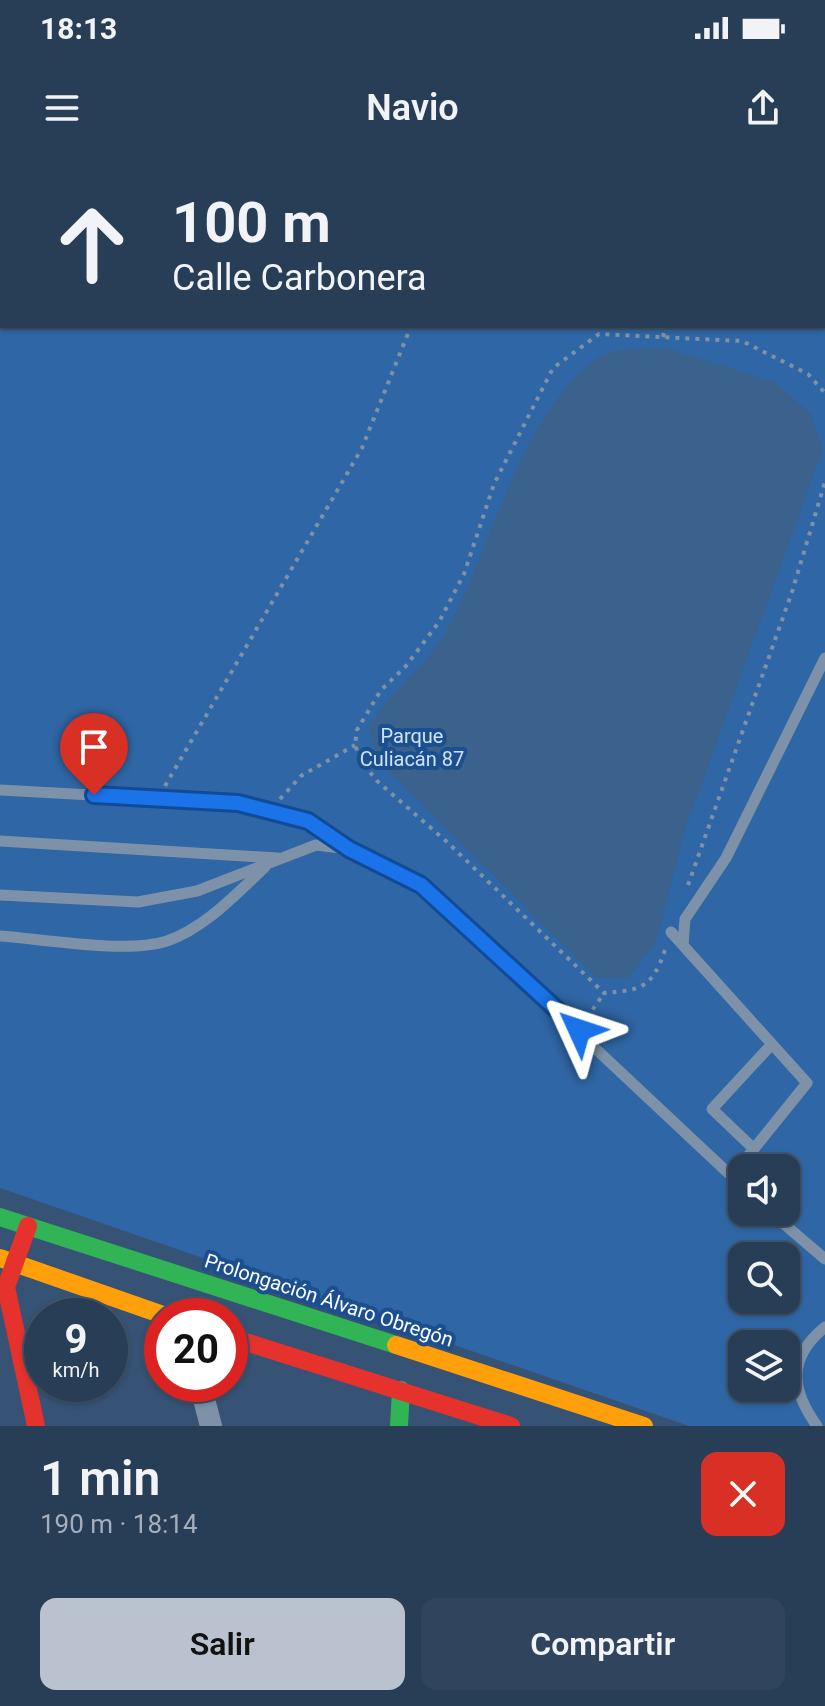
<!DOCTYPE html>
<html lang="es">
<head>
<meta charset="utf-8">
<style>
	:root { --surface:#283e57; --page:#30455d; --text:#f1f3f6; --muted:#a5aeba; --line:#44576d; --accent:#b9c2ce }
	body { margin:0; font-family:Roboto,sans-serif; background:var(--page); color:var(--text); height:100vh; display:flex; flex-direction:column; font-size:30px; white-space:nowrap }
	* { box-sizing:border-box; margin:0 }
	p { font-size:26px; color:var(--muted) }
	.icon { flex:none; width:44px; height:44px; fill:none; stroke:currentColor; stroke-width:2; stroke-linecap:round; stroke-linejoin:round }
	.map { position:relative; height:1266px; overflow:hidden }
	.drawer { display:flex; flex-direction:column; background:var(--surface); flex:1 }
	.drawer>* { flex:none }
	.hud { position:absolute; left:0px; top:0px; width:826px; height:168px; box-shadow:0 2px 6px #0004,0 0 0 2px var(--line); background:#283e57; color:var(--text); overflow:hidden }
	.controls { position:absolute; left:728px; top:994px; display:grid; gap:16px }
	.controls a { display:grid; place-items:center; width:72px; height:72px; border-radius:16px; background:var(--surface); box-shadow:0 2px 6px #0004,0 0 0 2px var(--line); font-size:40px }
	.speed { position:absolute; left:24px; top:1138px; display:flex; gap:16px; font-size:40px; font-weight:700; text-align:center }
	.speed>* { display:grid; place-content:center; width:104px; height:104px; border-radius:50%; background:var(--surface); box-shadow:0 2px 6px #0004,0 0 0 2px var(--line); line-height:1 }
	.speed small { font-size:20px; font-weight:400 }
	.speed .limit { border:12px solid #d22; background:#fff; color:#111 }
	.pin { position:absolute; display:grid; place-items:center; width:68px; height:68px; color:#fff; margin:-82px -34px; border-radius:50% 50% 50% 0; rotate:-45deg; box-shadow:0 0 8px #0007 }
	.pin .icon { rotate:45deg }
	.me { position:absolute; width:88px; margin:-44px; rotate:312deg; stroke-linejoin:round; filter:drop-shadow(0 0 6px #0008) }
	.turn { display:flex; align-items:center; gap:28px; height:168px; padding:0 40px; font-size:36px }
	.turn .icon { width:104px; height:104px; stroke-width:2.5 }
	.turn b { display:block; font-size:56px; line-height:68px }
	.round { display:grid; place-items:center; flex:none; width:84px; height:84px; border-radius:16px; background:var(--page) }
	.headline { display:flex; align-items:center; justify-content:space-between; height:136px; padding:0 40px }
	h1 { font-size:48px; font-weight:600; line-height:60px }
	.primary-button { display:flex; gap:16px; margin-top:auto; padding:16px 40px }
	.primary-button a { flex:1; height:92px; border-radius:16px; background:var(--accent); color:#111; font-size:32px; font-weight:600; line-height:92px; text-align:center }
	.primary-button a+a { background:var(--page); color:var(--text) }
	.status { display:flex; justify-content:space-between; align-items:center; height:56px; padding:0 40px; background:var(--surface); direction:ltr }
	.status svg { height:22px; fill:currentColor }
	header { display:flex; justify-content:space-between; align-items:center; height:104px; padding:0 40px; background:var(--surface); font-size:36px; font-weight:600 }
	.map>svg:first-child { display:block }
</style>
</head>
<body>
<div class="status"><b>18:13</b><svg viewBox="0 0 49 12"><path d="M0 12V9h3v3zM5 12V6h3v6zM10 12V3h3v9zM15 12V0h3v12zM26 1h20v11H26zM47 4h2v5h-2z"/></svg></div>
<header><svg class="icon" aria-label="menu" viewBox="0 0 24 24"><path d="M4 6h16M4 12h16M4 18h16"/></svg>Navio<svg class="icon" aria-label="share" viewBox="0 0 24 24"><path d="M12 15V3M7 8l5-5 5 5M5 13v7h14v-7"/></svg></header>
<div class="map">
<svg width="825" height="1266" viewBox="0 0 825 1266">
	<rect width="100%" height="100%" fill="#365274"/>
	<path fill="#2f66a5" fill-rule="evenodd" d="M0,0L26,2H2V166H824L825,128V1266H689L0,1028ZM742,1008H786V1052H742ZM742,1096H786V1140H742ZM742,1184H786V1228H742Z"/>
	<path fill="#3b618d" d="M666,188L774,222L810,253L823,289L684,672L656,782L628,818H597L379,601L369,568C390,530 426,507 448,469C492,388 522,248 600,197C615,187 648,190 666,188Z"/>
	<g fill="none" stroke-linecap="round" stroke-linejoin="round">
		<g stroke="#7d92a8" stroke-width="4" stroke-dasharray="4 6" stroke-linecap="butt">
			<path d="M663,177L666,166"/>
			<path d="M165,626L362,288L411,166"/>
			<path d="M280,639L301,616L355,585"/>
			<path d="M688,725L792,432L825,322"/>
			<path d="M665,790C652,828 642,830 604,833L446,681L377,621L361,601L355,585L357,570L381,530L406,506L439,462L464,414L494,324L553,208L599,174L742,181L808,214L825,233"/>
			<path d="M587,858L604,833"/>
		</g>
		<g stroke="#7d92a8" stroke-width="11">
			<path d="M0,630L238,643L308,661L345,686"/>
			<path d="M0,681L278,698"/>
			<path d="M0,735L138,742L197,731L316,685L349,689L421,725L742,1026"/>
			<path d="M671,772L807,923L732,1016"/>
			<path d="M0,776C43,779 128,794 167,781C205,768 236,734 265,707"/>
			<path d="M683,785L685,759L726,698L825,498"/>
			<path d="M754,989L712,949L771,885"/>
			<path d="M770,1052L825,1099"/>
			<path d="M817,1266C791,1230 787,1198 825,1167"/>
		</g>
		<g stroke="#7d92a8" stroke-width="22">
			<path d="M472,2V0"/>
			<path d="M665,2V0"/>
			<path d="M200,1224L211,1266"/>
		</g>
		<g stroke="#30b455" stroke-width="18">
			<path d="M176,0L185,2"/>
			<path d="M824,90H825"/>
			<path d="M0,1057L396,1185"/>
			<path d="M399,1266L401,1230"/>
		</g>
		<g stroke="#ff9f0a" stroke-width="18">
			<path d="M0,1098L166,1156"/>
			<path d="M396,1185L644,1266"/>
		</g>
		<g stroke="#e5322d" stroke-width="18">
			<path d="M28,1066L6,1127L36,1266"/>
			<path d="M230,1177L511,1266"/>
		</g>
	</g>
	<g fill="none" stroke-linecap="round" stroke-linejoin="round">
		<defs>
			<path id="route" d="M94,635L238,643L308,661L349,689L421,725L579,870"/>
		</defs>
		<use href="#route" stroke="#114b97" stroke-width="20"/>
		<use href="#route" stroke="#1a73e8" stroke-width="14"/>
	</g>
	<g text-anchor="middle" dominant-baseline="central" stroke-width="8" stroke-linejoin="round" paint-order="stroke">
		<g font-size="20" fill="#cfe3fa" stroke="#1b4f8f">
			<text x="412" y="576">Parque<tspan x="412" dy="23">Culiacán 87</tspan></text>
		</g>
		<g font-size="20" fill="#fff" stroke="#1b4f8f">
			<text transform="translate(329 1140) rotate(18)">Prolongación Álvaro Obregón</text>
		</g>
	</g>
</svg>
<div class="controls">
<a><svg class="icon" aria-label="sound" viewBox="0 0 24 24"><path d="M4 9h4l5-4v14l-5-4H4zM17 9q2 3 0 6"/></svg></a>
<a><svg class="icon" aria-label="search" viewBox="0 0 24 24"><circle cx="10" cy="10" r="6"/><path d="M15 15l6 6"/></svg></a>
<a><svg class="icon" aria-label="layers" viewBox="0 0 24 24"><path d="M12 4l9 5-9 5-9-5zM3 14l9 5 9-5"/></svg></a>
</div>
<div class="speed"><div>9<small>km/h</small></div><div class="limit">20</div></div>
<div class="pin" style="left:94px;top:635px;background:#d93025"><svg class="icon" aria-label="arrive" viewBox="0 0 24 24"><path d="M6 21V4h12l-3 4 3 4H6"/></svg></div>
<svg class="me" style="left:579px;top:870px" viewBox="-20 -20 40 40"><path d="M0-17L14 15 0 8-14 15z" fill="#1a73e8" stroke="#fff" stroke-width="4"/></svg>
<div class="hud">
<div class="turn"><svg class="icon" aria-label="ahead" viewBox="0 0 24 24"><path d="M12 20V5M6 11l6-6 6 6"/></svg><div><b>100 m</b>Calle Carbonera</div></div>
</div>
</div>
<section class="drawer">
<div class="headline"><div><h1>1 min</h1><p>190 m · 18:14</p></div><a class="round" style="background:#d93025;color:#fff"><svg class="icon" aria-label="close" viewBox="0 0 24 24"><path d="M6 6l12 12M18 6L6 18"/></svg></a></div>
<div class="primary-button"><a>Salir</a><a>Compartir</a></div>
</section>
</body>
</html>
